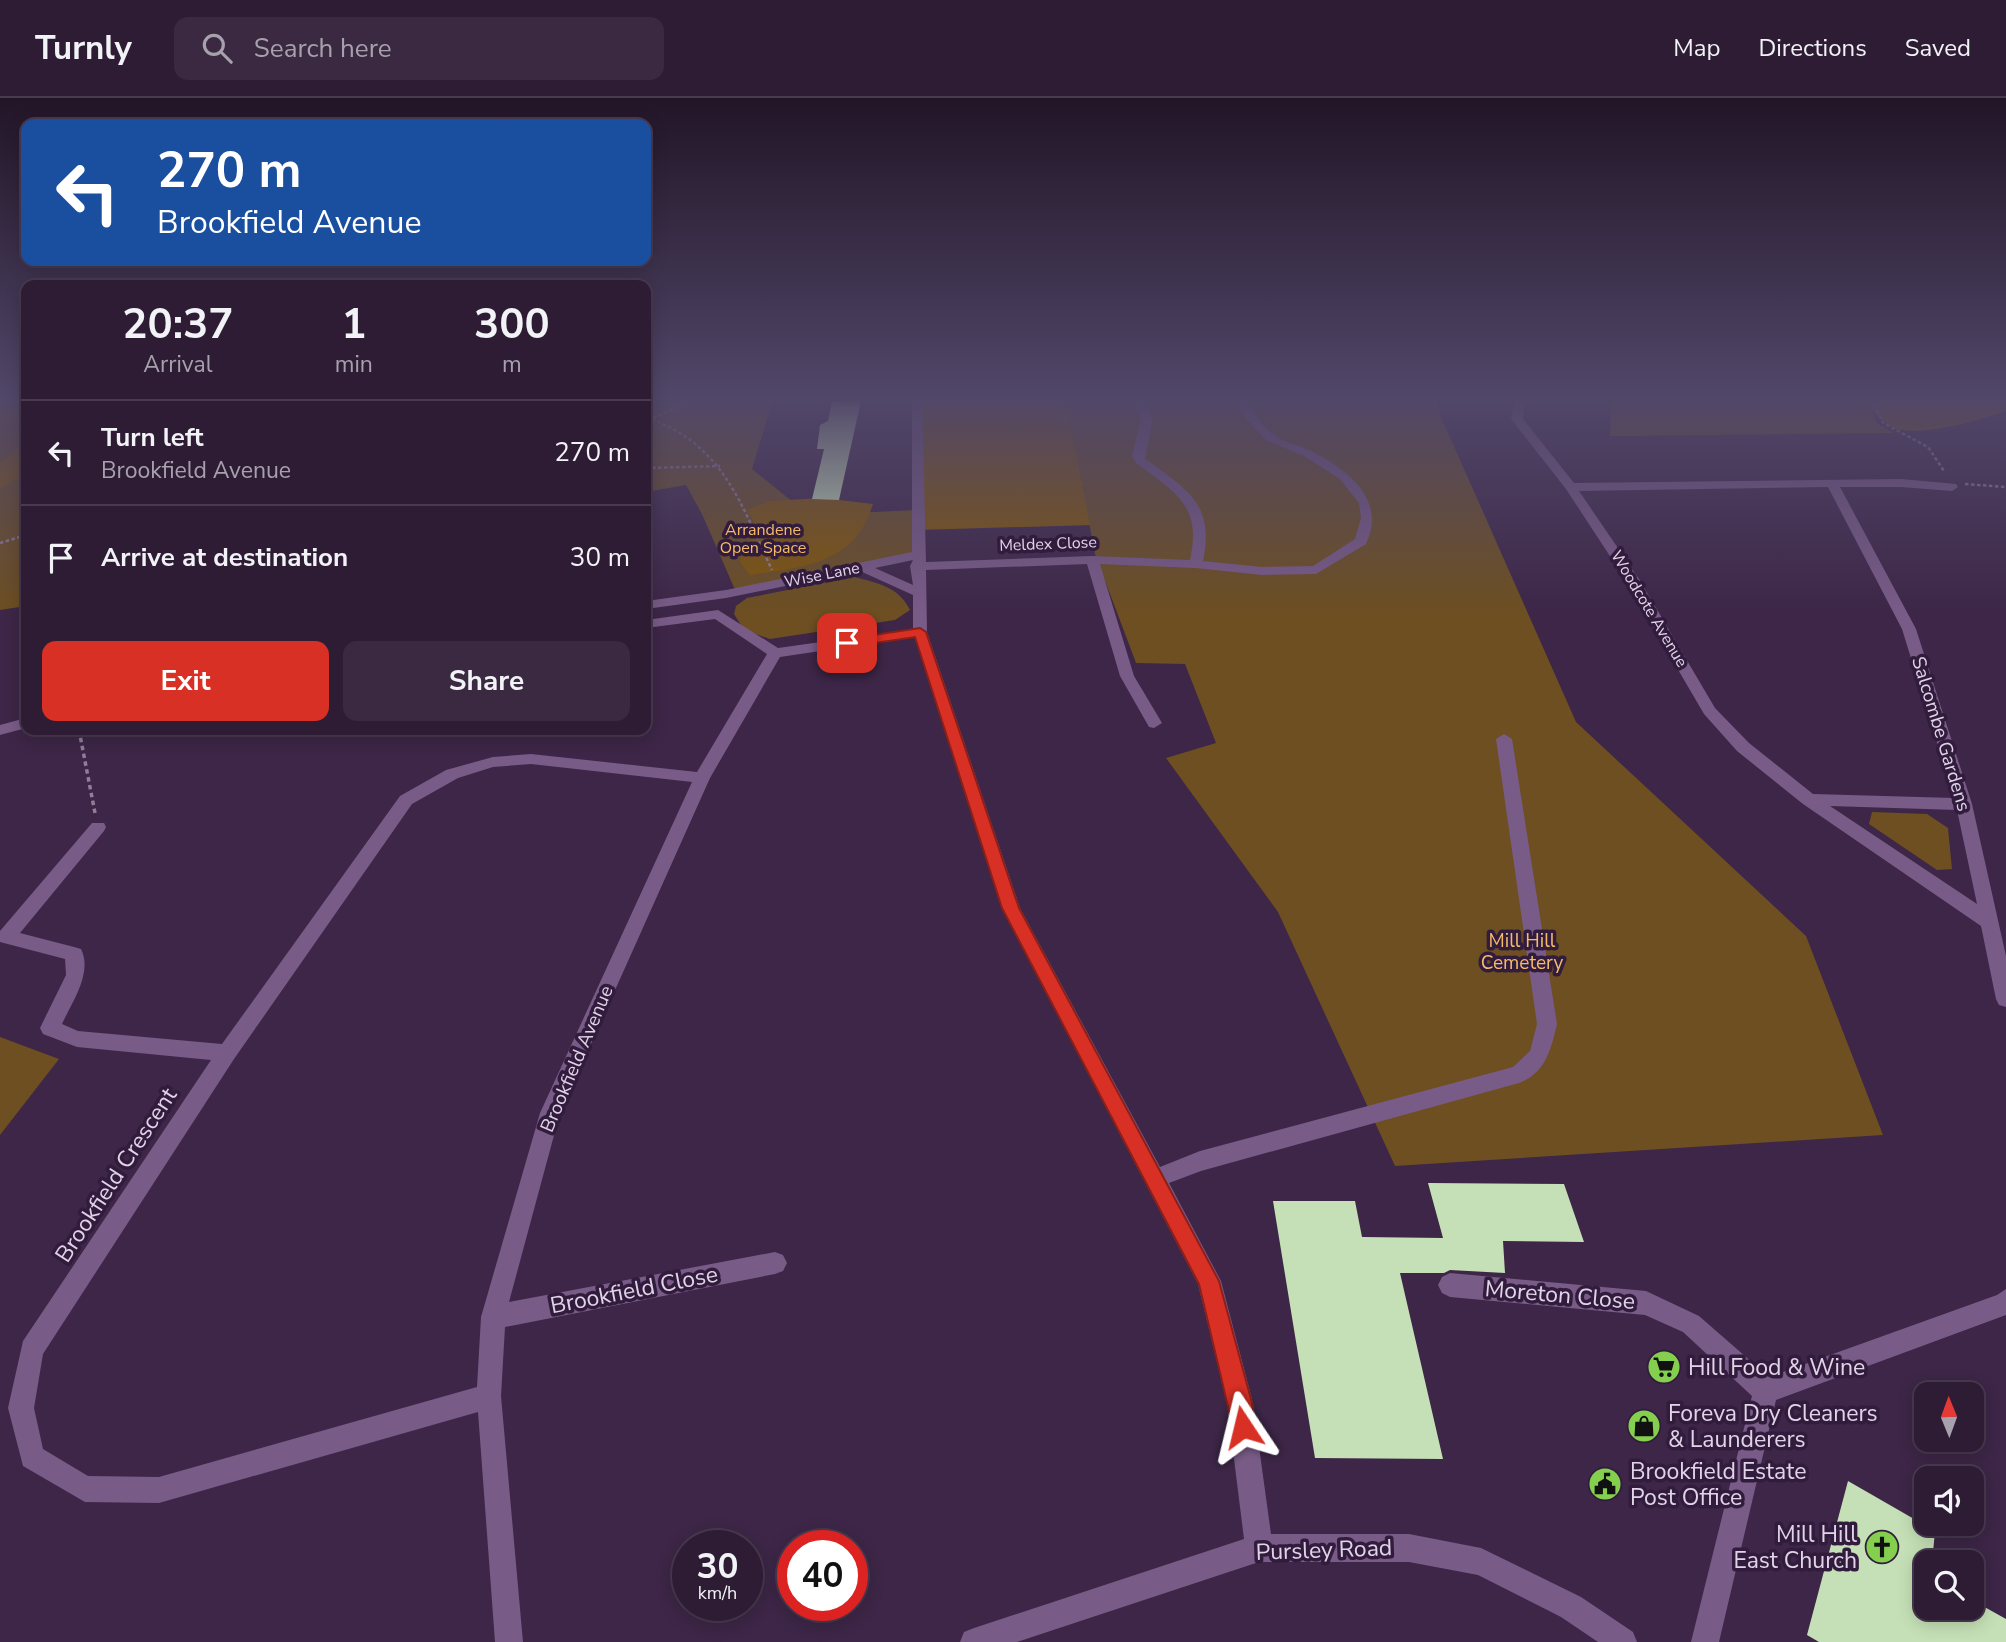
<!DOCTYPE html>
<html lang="en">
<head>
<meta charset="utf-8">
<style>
	:root { --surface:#2e1c35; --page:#3a2941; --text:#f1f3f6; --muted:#a7a1ad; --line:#493a50; --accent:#d93025 }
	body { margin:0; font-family:"Nunito Sans",sans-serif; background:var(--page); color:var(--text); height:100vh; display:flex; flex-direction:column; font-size:26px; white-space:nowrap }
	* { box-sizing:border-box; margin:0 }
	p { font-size:23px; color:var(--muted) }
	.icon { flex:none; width:38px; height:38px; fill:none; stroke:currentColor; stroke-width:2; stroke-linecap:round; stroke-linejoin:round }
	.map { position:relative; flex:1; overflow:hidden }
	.panel { position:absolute; left:21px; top:182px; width:630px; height:455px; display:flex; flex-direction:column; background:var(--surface); border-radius:14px; box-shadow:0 4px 18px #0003,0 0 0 2px var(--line) }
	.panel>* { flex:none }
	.banner { position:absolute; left:21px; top:21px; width:630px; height:147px; border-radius:14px; box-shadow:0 4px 18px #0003,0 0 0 2px var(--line); background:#1a4fa0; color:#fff; overflow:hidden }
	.needle { width:46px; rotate:359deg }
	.controls { position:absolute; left:1914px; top:1284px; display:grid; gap:14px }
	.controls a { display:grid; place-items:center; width:70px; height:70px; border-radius:14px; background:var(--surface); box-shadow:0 4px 18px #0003,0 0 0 2px var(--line); font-size:35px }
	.speed { position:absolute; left:672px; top:1432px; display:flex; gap:14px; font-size:35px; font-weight:700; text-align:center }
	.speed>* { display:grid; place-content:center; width:91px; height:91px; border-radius:50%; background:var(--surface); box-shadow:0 4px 18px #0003,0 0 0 2px var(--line); line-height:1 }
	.speed small { font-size:18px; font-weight:400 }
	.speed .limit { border:10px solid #d22; background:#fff; color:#111 }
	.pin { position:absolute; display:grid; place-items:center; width:60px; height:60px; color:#fff; margin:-30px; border-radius:14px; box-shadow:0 4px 10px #0006 }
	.me { position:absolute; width:77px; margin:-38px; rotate:350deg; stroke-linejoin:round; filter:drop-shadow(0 0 5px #0008) }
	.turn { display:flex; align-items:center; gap:24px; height:147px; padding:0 21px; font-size:32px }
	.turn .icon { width:91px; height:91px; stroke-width:2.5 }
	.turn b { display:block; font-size:49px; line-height:60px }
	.eta { display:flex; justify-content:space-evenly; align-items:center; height:119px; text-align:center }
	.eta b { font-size:42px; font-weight:700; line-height:49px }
	.button { display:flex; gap:14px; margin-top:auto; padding:14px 21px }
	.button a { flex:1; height:80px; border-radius:14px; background:var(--accent); color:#fff; font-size:28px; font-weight:700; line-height:80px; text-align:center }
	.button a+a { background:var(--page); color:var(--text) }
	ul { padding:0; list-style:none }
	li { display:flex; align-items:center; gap:21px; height:105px; padding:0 21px; border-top:2px solid var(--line) }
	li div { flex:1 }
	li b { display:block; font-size:26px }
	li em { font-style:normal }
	header { display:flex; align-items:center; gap:42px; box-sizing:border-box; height:98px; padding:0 35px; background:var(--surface); border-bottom:2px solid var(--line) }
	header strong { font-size:33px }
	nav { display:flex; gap:38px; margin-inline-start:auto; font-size:24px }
	.search { width:490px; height:63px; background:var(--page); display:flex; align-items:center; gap:18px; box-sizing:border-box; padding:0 24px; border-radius:14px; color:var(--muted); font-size:26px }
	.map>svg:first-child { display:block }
</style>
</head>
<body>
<header>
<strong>Turnly</strong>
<div class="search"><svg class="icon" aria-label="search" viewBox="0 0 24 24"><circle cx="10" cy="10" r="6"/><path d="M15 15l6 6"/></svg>Search here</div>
<nav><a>Map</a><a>Directions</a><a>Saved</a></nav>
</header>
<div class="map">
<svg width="2006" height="1544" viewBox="0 0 2006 1544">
	<rect width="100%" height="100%" fill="#3d2647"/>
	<g fill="#6d4f21">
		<path d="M0,301H26V508L0,512Z"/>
		<path d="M646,301H773L752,371L809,417L916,412L917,456L736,494L702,416L686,387L646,394Z"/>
		<path d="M1066,301H1436L1441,319L1576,624L1806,838L1883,1037L1395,1068L1278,814L1166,660L1216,645L1185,566L1136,565L1095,456Z"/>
		<path d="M1612,301H1866L1877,325L1894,335L1610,338Z"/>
		<path d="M854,479C878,485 899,489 910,512L895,522L770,541L744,532L734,516L736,508L747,500Z"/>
		<path d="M1872,714L1927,716L1948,730L1952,771L1937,772L1869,726Z"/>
		<path d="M0,939L59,961L0,1037Z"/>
	</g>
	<g fill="#825706">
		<path d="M0,301L4,309L26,304V325L0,328Z"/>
		<path d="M917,301H1066L1090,427L917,432Z"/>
		<path d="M1863,301H2006V313C1980,322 1913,342 1890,328C1879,322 1871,311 1863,301Z"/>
		<path d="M26,345V375L0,391V364Z"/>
		<path d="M822,400L873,406C870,414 867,424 862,431C839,468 789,471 750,477L740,464L743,449L760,433L747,412L770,403Z"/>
	</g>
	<g fill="#c5e0b6">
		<path d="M861,303L839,402L812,401L824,351H817L820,327L828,323L832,304Z"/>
		<path d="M1428,1085L1564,1086L1584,1144L1503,1143L1505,1175L1450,1172L1444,1175H1400L1443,1361L1315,1360L1273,1103H1355L1362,1139L1443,1140Z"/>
		<path d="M1848,1383L1935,1433L1932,1465H1927V1510H1972V1502L2006,1521V1544H1819L1807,1537Z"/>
	</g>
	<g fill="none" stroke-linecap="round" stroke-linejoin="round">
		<g stroke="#907d98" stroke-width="2.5" stroke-dasharray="3.5 2.5" stroke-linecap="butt">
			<path d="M1872,301L1883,325L1928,349L1944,373"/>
			<path d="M646,319C723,346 740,404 772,472"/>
			<path d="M653,320L680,308L687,301"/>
			<path d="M646,370L720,368"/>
			<path d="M1965,386L2006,389"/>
			<path d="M0,445L26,437"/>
		</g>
		<path stroke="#907d98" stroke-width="3.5" stroke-dasharray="4.5 3.5" stroke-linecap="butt" d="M79,632L95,715"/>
		<g fill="#795b87" fill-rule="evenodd">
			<path d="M912,301H922L926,464L1092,458L1190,462C1202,407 1176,395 1136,365L1132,358L1141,320L1133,301H1143L1153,320L1145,361C1187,391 1215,406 1203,463L1262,469L1313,468L1355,441L1361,420L1359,405L1340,381L1304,358L1266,342L1247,322L1236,301H1246C1253,314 1261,327 1273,336C1283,345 1300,347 1313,354C1348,372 1387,402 1366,446L1316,476L1262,477L1196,470L1100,466L1134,578L1162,625L1154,630L1149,629L1120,578L1087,466L926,472L927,534L1020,810L1160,1069L1200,1053L1513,969L1530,953L1537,926L1496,641L1504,636L1512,641L1557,926C1551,951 1546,975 1519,985L1201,1073L1169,1085L1221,1183L1253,1305L1271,1436H1409L1481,1450L1581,1499L1633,1534L1637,1544H1598L1561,1519L1478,1477L1409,1464H1259L1017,1544H960L964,1534L974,1530L1244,1441L1227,1305L1198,1186L1002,810L915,539L780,559L710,680L560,1015L509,1204L775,1154L783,1157L787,1165L783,1173L775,1176L505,1229L501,1298L523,1544H495L478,1314L159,1405L85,1404L23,1368L8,1310L23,1243L211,962L77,949L43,936L40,930L66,877L65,861L0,844V833L92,725H104L106,729L104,733L20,835L74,849L81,851C93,875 72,904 62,926L78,933L222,946L400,698L446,672L493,659L531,656L697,674L767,556L715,521L646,530V522L718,512L778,550L913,531V497L860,473L726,500L646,511V503L726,492L912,454ZM913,462L910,468L913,487L875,470ZM531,666L692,684L540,1015L481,1219L477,1289L159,1379L88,1378L43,1351L34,1310L43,1256L234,961L412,706L458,680L493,669Z"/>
			<path d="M1515,301H1525L1523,321L1574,385L1901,381L1956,386L1958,389L1952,393L1901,389H1840L1916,531L1972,706L2006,858V909L1999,907L1996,901L1981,828L1803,706L1737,653L1704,616L1625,481L1566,391L1511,321ZM1828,389L1902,531L1954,700L1813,696L1749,645L1715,610L1639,481L1579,393ZM1830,708L1957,712L1977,806Z"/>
			<path d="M26,620V630L0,637V627Z"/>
			<path d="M1450,1175L1646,1193L1699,1218L1769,1279L1997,1197L2006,1191V1217L1776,1302L1719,1544H1691L1752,1298L1683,1234L1645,1217L1450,1199L1442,1195L1438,1187L1442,1179Z"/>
		</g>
	</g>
	<linearGradient id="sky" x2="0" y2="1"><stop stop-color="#221527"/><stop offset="0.58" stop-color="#514769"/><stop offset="1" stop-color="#514769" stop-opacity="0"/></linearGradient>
	<rect width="2006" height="517" fill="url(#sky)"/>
	<path fill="#d93025" stroke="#8d1f18" stroke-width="2" d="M920,530L926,534L1019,810L1219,1183L1252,1305L1255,1329L1252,1338L1243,1341L1235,1338L1199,1186L1002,810L915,539L847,549L841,545L847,541Z"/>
	<defs>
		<symbol id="supermarket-disc" viewBox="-11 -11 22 22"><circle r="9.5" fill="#84d04e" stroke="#321c3d"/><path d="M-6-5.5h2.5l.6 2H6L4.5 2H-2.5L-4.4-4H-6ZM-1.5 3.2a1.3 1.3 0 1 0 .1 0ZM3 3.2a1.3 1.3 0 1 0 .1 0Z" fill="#111"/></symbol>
		<symbol id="shop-disc" viewBox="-11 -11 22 22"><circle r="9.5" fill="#84d04e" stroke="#321c3d"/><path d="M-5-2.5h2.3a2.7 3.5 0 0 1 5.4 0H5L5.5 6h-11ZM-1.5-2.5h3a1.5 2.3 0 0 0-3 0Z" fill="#111"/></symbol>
		<symbol id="civic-disc" viewBox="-11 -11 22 22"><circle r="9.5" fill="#84d04e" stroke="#321c3d"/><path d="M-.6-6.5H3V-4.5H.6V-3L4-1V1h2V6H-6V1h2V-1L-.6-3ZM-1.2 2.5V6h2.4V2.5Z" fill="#111"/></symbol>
		<symbol id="church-disc" viewBox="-11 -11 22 22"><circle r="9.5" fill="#84d04e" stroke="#321c3d"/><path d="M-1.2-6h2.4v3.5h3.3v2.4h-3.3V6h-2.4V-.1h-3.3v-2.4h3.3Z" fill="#111"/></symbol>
	</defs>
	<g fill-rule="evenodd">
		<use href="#supermarket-disc" x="1645" y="1250" width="38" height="38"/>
		<use href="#shop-disc" x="1625" y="1309" width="38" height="38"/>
		<use href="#civic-disc" x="1586" y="1367" width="38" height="38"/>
		<use href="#church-disc" x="1863" y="1430" width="38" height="38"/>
	</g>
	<g text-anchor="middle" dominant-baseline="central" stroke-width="7" stroke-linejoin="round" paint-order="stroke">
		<g font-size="16" fill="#f5bb69" stroke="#321c3d">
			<text x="763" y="432">Arrandene<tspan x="763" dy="18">Open Space</tspan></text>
		</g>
		<g font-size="16" fill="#e1d3e8" stroke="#321c3d">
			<text transform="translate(1048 446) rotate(-2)">Meldex Close</text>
			<text transform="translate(822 477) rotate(-11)">Wise Lane</text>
			<text transform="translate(1649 511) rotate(59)">Woodcote Avenue</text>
		</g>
		<g font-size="19" fill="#e1d3e8" stroke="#321c3d">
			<text transform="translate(1941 636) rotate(73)">Salcombe Gardens</text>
			<text transform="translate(577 961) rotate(-67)">Brookfield Avenue</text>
		</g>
		<g font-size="19" fill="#f5bb69" stroke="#321c3d">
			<text x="1522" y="843">Mill Hill<tspan x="1522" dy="22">Cemetery</tspan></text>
		</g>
		<g font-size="23" fill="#e1d3e8" stroke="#321c3d">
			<text transform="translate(116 1077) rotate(-57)">Brookfield Crescent</text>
			<text transform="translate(634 1192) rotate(-11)">Brookfield Close</text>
			<text transform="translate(1560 1197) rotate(5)">Moreton Close</text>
			<text transform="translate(1324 1452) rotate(-2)">Pursley Road</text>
		</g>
		<g font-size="23" fill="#e1d3e8" stroke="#321c3d" text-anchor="start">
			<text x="1688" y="1269">Hill Food &amp; Wine</text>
			<text x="1668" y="1315">Foreva Dry Cleaners<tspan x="1668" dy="26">&amp; Launderers</tspan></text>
			<text x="1630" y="1373">Brookfield Estate<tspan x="1630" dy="26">Post Office</tspan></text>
			<text x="1857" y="1436" text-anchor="end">Mill Hill<tspan x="1857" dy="26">East Church</tspan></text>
		</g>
	</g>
</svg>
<div class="controls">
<a><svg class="needle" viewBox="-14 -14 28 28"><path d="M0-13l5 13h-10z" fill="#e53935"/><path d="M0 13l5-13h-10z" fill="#a7a1ad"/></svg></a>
<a><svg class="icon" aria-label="sound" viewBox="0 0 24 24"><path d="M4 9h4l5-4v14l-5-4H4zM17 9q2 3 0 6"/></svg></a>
<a><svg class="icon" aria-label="search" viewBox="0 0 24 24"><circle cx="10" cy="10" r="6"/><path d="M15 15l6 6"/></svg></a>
</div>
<div class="speed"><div>30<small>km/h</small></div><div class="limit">40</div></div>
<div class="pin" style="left:847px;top:545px;background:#d93025"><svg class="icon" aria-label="arrive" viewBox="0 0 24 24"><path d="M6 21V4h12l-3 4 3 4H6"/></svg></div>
<svg class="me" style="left:1243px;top:1329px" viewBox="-20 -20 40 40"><path d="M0-17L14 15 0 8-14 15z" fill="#d93025" stroke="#fff" stroke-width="4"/></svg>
<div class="banner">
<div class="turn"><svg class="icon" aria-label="left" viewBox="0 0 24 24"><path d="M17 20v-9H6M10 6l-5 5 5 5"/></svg><div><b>270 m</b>Brookfield Avenue</div></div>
</div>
<section class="panel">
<div class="eta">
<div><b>20:37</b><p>Arrival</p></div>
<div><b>1</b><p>min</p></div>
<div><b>300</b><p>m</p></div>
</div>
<ul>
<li><svg class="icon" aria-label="left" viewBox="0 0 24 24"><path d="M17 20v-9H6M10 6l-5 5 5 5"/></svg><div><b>Turn left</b><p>Brookfield Avenue</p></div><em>270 m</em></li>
<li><svg class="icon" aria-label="arrive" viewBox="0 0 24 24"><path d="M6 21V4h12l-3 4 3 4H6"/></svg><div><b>Arrive at destination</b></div><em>30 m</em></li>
</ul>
<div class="button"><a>Exit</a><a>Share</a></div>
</section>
</div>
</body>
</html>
